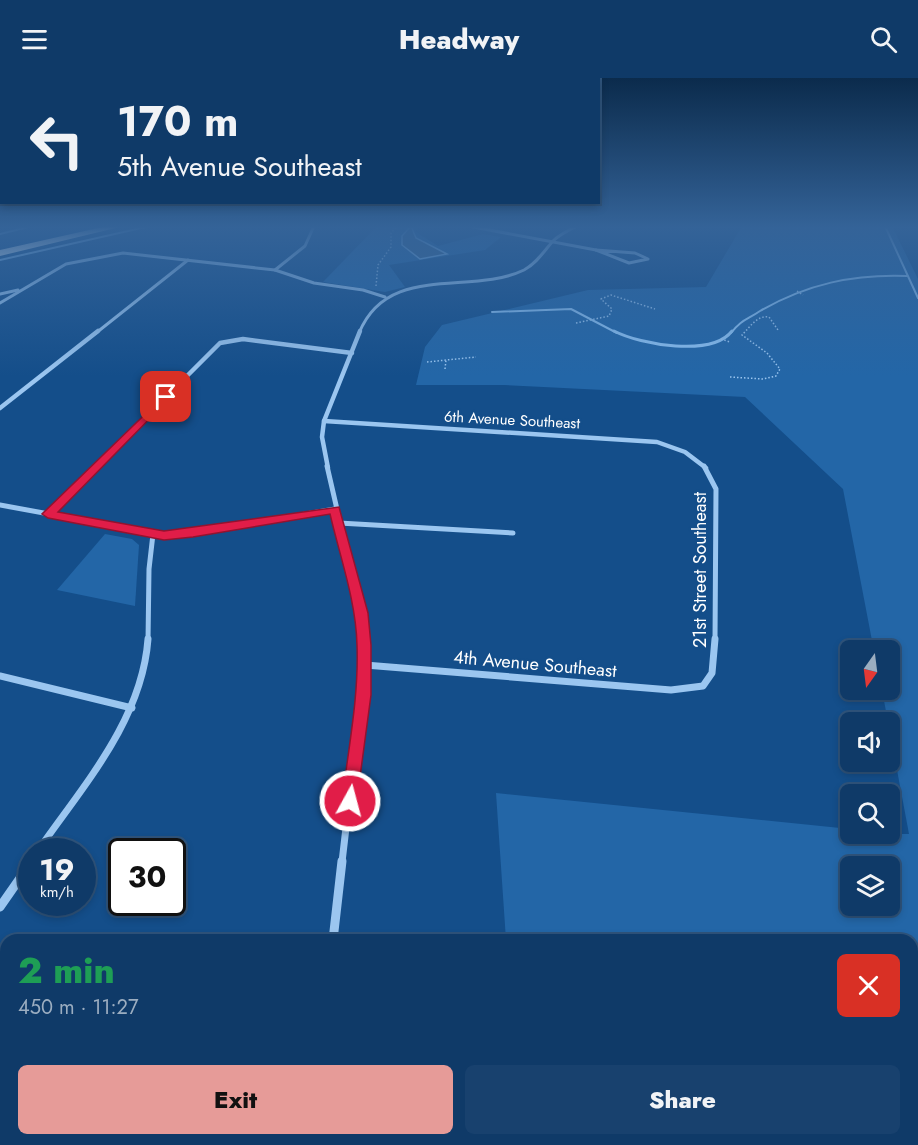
<!DOCTYPE html>
<html lang="en">
<head>
<meta charset="utf-8">
<style>
	:root { --surface:#0f3a68; --page:#18416e; --text:#f1f3f6; --muted:#9badc0; --line:#2f547c; --accent:#e69b98 }
	body { margin:0; font-family:Jost,sans-serif; background:var(--page); color:var(--text); height:100vh; display:flex; flex-direction:column; font-size:22px; white-space:nowrap }
	* { box-sizing:border-box; margin:0 }
	p { font-size:20px; color:var(--muted) }
	.icon { flex:none; width:33px; height:33px; fill:none; stroke:currentColor; stroke-width:2; stroke-linecap:round; stroke-linejoin:round }
	.map { position:relative; flex:1; overflow:hidden }
	.side { position:absolute; left:0px; top:856px; width:918px; height:212px; display:flex; flex-direction:column; background:var(--surface); border-radius:18px 18px 0 0; box-shadow:0 3px 9px #0003,0 0 0 2px var(--line) }
	.side>* { flex:none }
	.top-card { position:absolute; left:0px; top:0px; width:600px; height:126px; box-shadow:0 3px 9px #0003,0 0 0 2px var(--line); background:#0f3a68; color:var(--text); overflow:hidden }
	.needle { width:39px; rotate:194deg }
	.tools { position:absolute; left:840px; top:562px; display:grid; gap:12px }
	.tools a { display:grid; place-items:center; width:60px; height:60px; border-radius:9px; background:var(--surface); box-shadow:0 3px 9px #0003,0 0 0 2px var(--line); font-size:30px }
	.speed { position:absolute; left:18px; top:760px; display:flex; gap:12px; font-size:30px; font-weight:700; text-align:center }
	.speed>* { display:grid; place-content:center; width:78px; height:78px; border-radius:50%; background:var(--surface); box-shadow:0 3px 9px #0003,0 0 0 2px var(--line); line-height:1 }
	.speed small { font-size:15px; font-weight:400 }
	.speed .limit { border:3px solid #111; border-radius:9px; background:#fff; color:#111 }
	.pin { position:absolute; display:grid; place-items:center; width:51px; height:51px; color:#fff; margin:-26px; border-radius:12px; box-shadow:0 3px 9px #0006 }
	.me { position:absolute; width:66px; margin:-33px; rotate:7deg; stroke-linejoin:round; filter:drop-shadow(0 0 4px #0008) }
	.turn { display:flex; align-items:center; gap:21px; height:126px; padding:0 18px; font-size:27px }
	.turn .icon { width:78px; height:78px; stroke-width:2.5 }
	.turn b { display:block; font-size:42px; line-height:51px }
	.round { display:grid; place-items:center; flex:none; width:63px; height:63px; border-radius:9px; background:var(--page) }
	.headline { display:flex; align-items:center; justify-content:space-between; height:102px; padding:0 18px }
	h1 { font-size:36px; font-weight:800; line-height:45px; color:#1e9e55 }
	.primary-button { display:flex; gap:12px; margin-top:auto; padding:12px 18px }
	.primary-button a { flex:1; height:69px; border-radius:9px; background:var(--accent); color:#111; font-size:24px; font-weight:800; line-height:69px; text-align:center }
	.primary-button a+a { background:var(--page); color:var(--text) }
	header { display:flex; justify-content:space-between; align-items:center; height:78px; padding:0 18px; background:var(--surface); font-size:27px; font-weight:800 }
	.map>svg:first-child { display:block }
</style>
</head>
<body>
<header><svg class="icon" aria-label="menu" viewBox="0 0 24 24"><path d="M4 6h16M4 12h16M4 18h16"/></svg>Headway<svg class="icon" aria-label="search" viewBox="0 0 24 24"><circle cx="10" cy="10" r="6"/><path d="M15 15l6 6"/></svg></header>
<div class="map">
<svg width="918" height="1067" viewBox="0 0 918 1067">
	<rect width="100%" height="100%" fill="#144e8a"/>
	<g fill="#2366a7" fill-rule="evenodd">
		<path d="M377,148H415L416,154L438,168L483,156L501,159L485,172L389,187L405,209L385,214L323,204Z"/>
		<path d="M742,148H892L918,201V1067H515V1062H912V862H506L496,715L850,751V756H909L882,612H890V573H874L843,411L745,319L504,307H416L425,269L442,247L588,212L706,209ZM850,789H890V828H850Z"/>
		<path d="M105,456L132,461L139,467L135,528L57,512Z"/>
	</g>
	<path fill="#37638f" stroke="#8dc2f3" stroke-width="1.5" d="M411,148L416,160L447,176L420,181L402,167V158Z"/>
	<g fill="none" stroke-linecap="round" stroke-linejoin="round">
		<g stroke="#8dc2f3" stroke-width="2">
			<path d="M885,148L918,220"/>
			<path d="M0,156L32,148"/>
			<path d="M0,182L150,148"/>
			<path d="M492,234L571,231L617,255"/>
			<path d="M731,255C742,241 747,242 760,233C807,206 853,196 907,198"/>
		</g>
		<path stroke="#8dc2f3" stroke-width="3" d="M614,253C641,267 712,279 732,253"/>
		<g stroke="#9bc6f0" stroke-width="1.5" stroke-dasharray="1.5 2" stroke-linecap="butt">
			<path d="M376,208L378,187L391,169V155L397,148"/>
			<path d="M797,213L803,217"/>
			<path d="M576,245L609,238L612,231L601,221L611,217L655,231"/>
			<path d="M721,261L730,264"/>
			<path d="M427,284L476,279"/>
			<path d="M445,291L446,282"/>
			<path d="M730,299L763,301L776,298L780,291L767,275L742,257C750,249 757,237 769,239L778,252"/>
		</g>
		<g stroke="#9bc6f0" stroke-width="3">
			<path d="M468,148L596,172"/>
			<path d="M596,172L635,175L648,181L629,185Z"/>
			<path d="M275,192L305,168L314,148"/>
			<path d="M0,216L18,212"/>
			<path d="M0,225L66,186L123,175L275,192L314,205L363,212L385,219"/>
			<path d="M96,255L188,182"/>
			<path d="M359,255C388,184 470,218 524,192C537,185 544,173 553,163C560,156 569,152 577,148"/>
		</g>
		<g stroke="#9bc6f0" stroke-width="4.5">
			<path d="M0,330L98,253"/>
			<path d="M324,343L657,364L685,374L706,390"/>
			<path d="M95,390L220,265L243,261L352,275"/>
			<path d="M328,390L322,359L324,343L360,253"/>
		</g>
		<g stroke="#9bc6f0" stroke-width="5">
			<path d="M327,388L361,535L363,563"/>
			<path d="M704,388L716,411L715,563"/>
			<path d="M0,427L164,457L193,455L335,431"/>
			<path d="M49,436L97,388"/>
			<path d="M339,445L513,455"/>
			<path d="M148,563L149,491L153,456"/>
		</g>
		<g stroke="#9bc6f0" stroke-width="7">
			<path d="M365,587L671,612L703,608L712,595L715,561"/>
			<path d="M0,598L132,630"/>
			<path d="M37,774C82,709 142,643 148,561"/>
			<path d="M342,784L365,587L363,561"/>
		</g>
		<g stroke="#9bc6f0" stroke-width="9">
			<path d="M0,829L32,783"/>
			<path d="M333,862L342,783"/>
			<path d="M0,880L6,882"/>
			<path d="M320,1062L321,1067"/>
		</g>
		<path fill="#fff" fill-rule="evenodd" d="M107,148H124L0,178V172Z"/>
	</g>
	<linearGradient id="sky" x2="0" y2="1"><stop stop-color="#0b2b4c"/><stop offset="0.5" stop-color="#346398"/><stop offset="1" stop-color="#346398" stop-opacity="0"/></linearGradient>
	<rect width="918" height="298" fill="url(#sky)"/>
	<path fill="#e11d48" stroke="#92132f" stroke-width="1.5" d="M166,316L171,319L169,321L58,434L164,453L339,429L368,535L371,567V617L356,729L350,731L344,729L342,723C348,672 359,619 357,567C356,523 340,479 330,436L193,459L164,462L48,440L42,436Z"/>
	<g text-anchor="middle" dominant-baseline="central" stroke-width="4.5" stroke-linejoin="round" paint-order="stroke">
		<g font-size="15" fill="#fff" stroke="#144e8a">
			<text transform="translate(512 342) rotate(3)">6th Avenue Southeast</text>
		</g>
		<g font-size="18" fill="#fff" stroke="#144e8a">
			<text transform="translate(700 492) rotate(-90)">21st Street Southeast</text>
			<text transform="translate(535 586) rotate(5)">4th Avenue Southeast</text>
		</g>
	</g>
</svg>
<div class="tools">
<a><svg class="needle" viewBox="-14 -14 28 28"><path d="M0-13l5 13h-10z" fill="#e53935"/><path d="M0 13l5-13h-10z" fill="#9badc0"/></svg></a>
<a><svg class="icon" aria-label="sound" viewBox="0 0 24 24"><path d="M4 9h4l5-4v14l-5-4H4zM17 9q2 3 0 6"/></svg></a>
<a><svg class="icon" aria-label="search" viewBox="0 0 24 24"><circle cx="10" cy="10" r="6"/><path d="M15 15l6 6"/></svg></a>
<a><svg class="icon" aria-label="layers" viewBox="0 0 24 24"><path d="M12 4l9 5-9 5-9-5zM3 14l9 5 9-5"/></svg></a>
</div>
<div class="speed"><div>19<small>km/h</small></div><div class="limit">30</div></div>
<div class="pin" style="left:166px;top:319px;background:#d93025"><svg class="icon" aria-label="arrive" viewBox="0 0 24 24"><path d="M6 21V4h12l-3 4 3 4H6"/></svg></div>
<svg class="me" style="left:350px;top:723px" viewBox="-20 -20 40 40"><circle r="17" fill="#e11d48" stroke="#fff" stroke-width="3"/><path d="M0-11L8 9 0 5-8 9z" fill="#fff"/></svg>
<div class="top-card">
<div class="turn"><svg class="icon" aria-label="left" viewBox="0 0 24 24"><path d="M17 20v-9H6M10 6l-5 5 5 5"/></svg><div><b>170 m</b>5th Avenue Southeast</div></div>
</div>
<section class="side">
<div class="headline"><div><h1>2 min</h1><p>450 m · 11:27</p></div><a class="round" style="background:#d93025;color:#fff"><svg class="icon" aria-label="close" viewBox="0 0 24 24"><path d="M6 6l12 12M18 6L6 18"/></svg></a></div>
<div class="primary-button"><a>Exit</a><a>Share</a></div>
</section>
</div>
</body>
</html>
